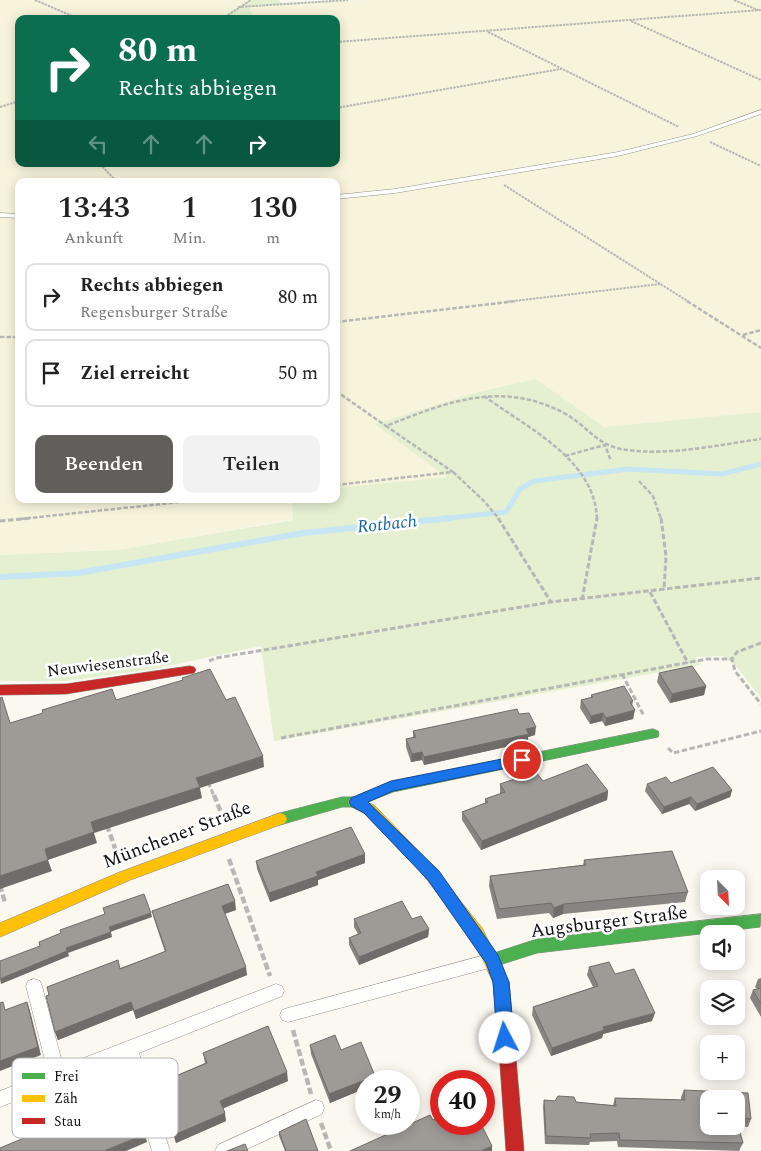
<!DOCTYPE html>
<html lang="de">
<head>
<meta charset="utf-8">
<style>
	:root { --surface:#fff; --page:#f2f2f2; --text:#222; --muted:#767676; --line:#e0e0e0; --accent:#605f5c }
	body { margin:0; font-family:Spectral,serif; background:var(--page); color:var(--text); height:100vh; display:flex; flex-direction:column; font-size:19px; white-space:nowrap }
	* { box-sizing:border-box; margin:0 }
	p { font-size:16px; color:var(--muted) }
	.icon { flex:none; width:28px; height:28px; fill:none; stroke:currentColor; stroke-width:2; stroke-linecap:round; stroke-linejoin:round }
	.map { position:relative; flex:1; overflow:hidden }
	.panel { position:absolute; left:15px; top:178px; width:325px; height:325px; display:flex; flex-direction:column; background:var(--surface); border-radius:10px; box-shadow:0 2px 12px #0003 }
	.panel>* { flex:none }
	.hud { position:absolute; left:15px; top:15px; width:325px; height:152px; border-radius:10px; box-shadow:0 2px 12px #0003; background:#0b6e4f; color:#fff; overflow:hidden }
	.needle { width:32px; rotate:156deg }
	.controls { position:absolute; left:700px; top:870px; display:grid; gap:10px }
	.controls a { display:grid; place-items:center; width:45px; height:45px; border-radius:10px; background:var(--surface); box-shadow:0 2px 12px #0003; font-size:25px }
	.speed { position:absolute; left:355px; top:1070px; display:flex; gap:10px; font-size:25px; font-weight:700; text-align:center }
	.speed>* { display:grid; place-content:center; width:65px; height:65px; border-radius:50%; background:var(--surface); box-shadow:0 2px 12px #0003; line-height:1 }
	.speed small { font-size:12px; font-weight:400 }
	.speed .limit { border:8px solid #d22; background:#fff; color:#111 }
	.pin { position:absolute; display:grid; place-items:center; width:42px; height:42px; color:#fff; margin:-21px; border:2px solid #fff; border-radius:50%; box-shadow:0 1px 5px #0007 }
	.me { position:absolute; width:55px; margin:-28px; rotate:355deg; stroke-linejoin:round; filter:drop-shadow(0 0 4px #0008) }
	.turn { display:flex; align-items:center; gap:18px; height:105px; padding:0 20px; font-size:22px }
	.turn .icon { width:65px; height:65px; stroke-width:2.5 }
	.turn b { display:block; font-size:35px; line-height:42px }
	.lanes { display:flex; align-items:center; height:48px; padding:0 20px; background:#0003; justify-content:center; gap:25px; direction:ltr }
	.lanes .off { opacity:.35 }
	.eta { display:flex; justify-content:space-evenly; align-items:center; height:85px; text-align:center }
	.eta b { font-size:30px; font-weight:600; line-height:35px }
	.primary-button { display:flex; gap:10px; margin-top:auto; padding:10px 20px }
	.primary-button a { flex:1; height:58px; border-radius:10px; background:var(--accent); color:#fff; font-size:20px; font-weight:600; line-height:58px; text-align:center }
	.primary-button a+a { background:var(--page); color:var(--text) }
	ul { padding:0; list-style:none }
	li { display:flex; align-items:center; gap:15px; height:68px; margin:0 10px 8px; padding:0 10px; border:2px solid var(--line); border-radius:10px }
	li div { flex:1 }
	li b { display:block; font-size:19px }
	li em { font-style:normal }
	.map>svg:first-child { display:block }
</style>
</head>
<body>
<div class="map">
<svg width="761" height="1151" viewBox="0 0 761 1151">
	<rect width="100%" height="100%" fill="#fbf8f0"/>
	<path fill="#f8f4dc" d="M0,0H249L219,19H19V164H336V19H254L249,7L371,0H761V412L604,427L536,379L478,392L374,424L448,477L336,488V181H19V499H292L293,519L118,550L0,555Z"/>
	<g fill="#e4f0d0">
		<path d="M249,0H279L282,3L371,0L249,7L254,19H219Z"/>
		<path d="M536,379L604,427L761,412V698L736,666L723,656L695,657L700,665L274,741L261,646L154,669L66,681H0V555L118,550L293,520L292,499H336V488L447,477L374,424L478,392Z"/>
	</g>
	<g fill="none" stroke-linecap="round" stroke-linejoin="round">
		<path stroke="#c6e6f4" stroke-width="5" d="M439,519L506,512L520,489L534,481L628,469L722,474L761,464"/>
		<path stroke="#c6e6f4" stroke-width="6" d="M0,577L78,573L303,533L451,518"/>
		<defs>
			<g id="lane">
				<path d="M761,110V114L697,136L618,156L395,193L336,199V195L395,189L618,152L693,134Z"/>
				<path d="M0,213L19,214V218L0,217Z"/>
				<path d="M489,954L494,956L497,961L494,966L489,968L288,1022L282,1020L280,1015L282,1010L288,1008Z"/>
				<path d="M34,979L40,981L42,986L63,1066L276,984L282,986L284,991L282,996L139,1053L170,1151H152L124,1058L0,1107V1091L48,1072L26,986L28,981Z"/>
				<path d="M316,1100L322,1102L324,1108L322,1114L243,1151H215L218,1145Z"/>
			</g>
			<g id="fast">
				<path d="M653,729L658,731L659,734L658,737L393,792L355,807H342L280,825L275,823L273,819L275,815L280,813L342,797H354L391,782Z"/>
				<path d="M761,914L760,927L537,953L493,967L488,965L485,960L488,955L537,939Z"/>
			</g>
			<g id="slow">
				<path d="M355,797L374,805L431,864L482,928L509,982L514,1036L512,1041L506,1044L500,1041L498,1036L493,982L472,938L421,872L364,813L350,806L348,802L350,798Z"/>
				<path d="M280,813L285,815L287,819L285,823L130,880L0,937V923L120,872Z"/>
			</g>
			<g id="jam">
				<path d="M190,666L194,667L196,670L194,673L66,694L0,695V685L66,684Z"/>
				<path d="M506,1028L512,1031L514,1036L524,1151H506L498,1036L500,1031Z"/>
			</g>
		</defs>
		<use href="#lane" stroke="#94928f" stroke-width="1"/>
		<use href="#fast" stroke="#8a8985" stroke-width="1"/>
		<use href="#slow" stroke="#8a8985" stroke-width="1"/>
		<use href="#jam" stroke="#8a8985" stroke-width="1"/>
		<g stroke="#b7b7b5" stroke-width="2" stroke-dasharray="2.5 1" stroke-linecap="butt">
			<path d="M35,0L79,19"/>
			<path d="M734,0L758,10"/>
			<path d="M238,7L348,0"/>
			<path d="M222,19L251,0"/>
			<path d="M631,21L761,80"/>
			<path d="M488,32L679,127"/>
			<path d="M336,42L761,10"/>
			<path d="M0,107L19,101"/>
			<path d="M336,108L561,69"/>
			<path d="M710,142L761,166"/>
			<path d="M100,164L116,181"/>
			<path d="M504,185L689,302"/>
			<path d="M505,302L660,284"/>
		</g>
		<g stroke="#b7b7b5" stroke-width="2.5" stroke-dasharray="4.5 2" stroke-linecap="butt">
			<path d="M687,301L761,348"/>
			<path d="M336,322L516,301"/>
			<path d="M743,335L761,330"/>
			<path d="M0,337H19"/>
			<path d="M336,391L386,426"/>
			<path d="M484,396C527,428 595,459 597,519"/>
			<path d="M565,456L605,445L611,461"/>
			<path d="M453,472L484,501L499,519"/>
			<path d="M639,481L653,496L661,519"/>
			<path d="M336,485L453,472L386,426C447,402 501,380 564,413C586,425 596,444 621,449C666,457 716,445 761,439"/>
			<path d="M20,519L209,499"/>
		</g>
		<g stroke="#b7b7b5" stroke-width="3" stroke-dasharray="5.5 2.5" stroke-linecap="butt">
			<path d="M498,518L551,602"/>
			<path d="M661,518L666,556L664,590"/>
			<path d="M0,521L32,518"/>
			<path d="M650,592L688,663"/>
			<path d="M582,600L597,518"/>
			<path d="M761,643L737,652L732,659L735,671L761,704"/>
			<path d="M209,661L216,658L551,602L761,578"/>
			<path d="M622,674L644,716"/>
			<path d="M281,738L707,659H732"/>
			<path d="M668,748L673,753L761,731"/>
			<path d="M208,782L214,796"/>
		</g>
		<g stroke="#b7b7b5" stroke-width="4.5" stroke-dasharray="7 3" stroke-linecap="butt">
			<path d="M214,795L222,815"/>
			<path d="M107,825L117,854"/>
			<path d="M229,859L270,976"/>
			<path d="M0,885L5,903"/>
			<path d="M293,1030L311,1094"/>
			<path d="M321,1123L331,1151"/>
		</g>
		<use href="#lane" fill="#fefefd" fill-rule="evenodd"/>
		<use href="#fast" fill="#4caf50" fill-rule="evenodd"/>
		<use href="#slow" fill="#ffc107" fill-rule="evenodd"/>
		<use href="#jam" fill="#c62828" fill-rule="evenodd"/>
	</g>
	<g fill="#888481">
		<path d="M659,673L706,686L704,695L670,703L657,682Z"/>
		<path d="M591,695L633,701L632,706L633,719L605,726L602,721L590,724L580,708L581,700L591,698Z"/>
		<path d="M519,714L535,735L528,737V742L424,765L422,760L411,762L406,747V739L413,737V731Z"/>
		<path d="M543,781L608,791L607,800L481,850L462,820V812L485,803V799L500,794V784Z"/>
		<path d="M671,783L732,790L730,797L695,811L689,804L662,814L645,791L647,784Z"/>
		<path d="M365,854V863L318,880V885L270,902L257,869L256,861Z"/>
		<path d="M584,860L688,892L685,902L563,914L553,918L549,913L497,919L489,886L490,876L583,865Z"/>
		<path d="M236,910L225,914L247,975L136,1019L133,1010L58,1040L55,1032L120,968L165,952L154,919L152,911Z"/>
		<path d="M354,919H412L429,929L428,937L359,965L349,945V938L358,934L354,927Z"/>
		<path d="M589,967L615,974L652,1021L603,1034L602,1038L551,1056L532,1015L533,1007L593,987L587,975Z"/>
		<path d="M761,978V1017L750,998L753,990L757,989L755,987L758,979Z"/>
		<path d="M310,1045L341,1050L375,1076V1081H366V1088L330,1103L311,1054Z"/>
		<path d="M203,1053L288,1081L223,1108L226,1121L176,1143L172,1131L166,1134L152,1086L205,1063Z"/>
		<path d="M684,1090L751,1119L748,1127L738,1126L743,1143L739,1151L618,1147L617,1141L590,1142L589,1145L545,1144L543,1107L544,1100L555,1101L613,1105L615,1098L681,1100V1097Z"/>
		<path d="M279,1132L318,1151H285L279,1136Z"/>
	</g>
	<g fill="#6f6c69">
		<path d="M706,686L704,695L670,703L672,694Z"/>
		<path d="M635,710L633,719L605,726L606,718Z"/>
		<path d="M603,713L602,721L590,724L591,716Z"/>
		<path d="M536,727L535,735L528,737V742L424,765V757L526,729Z"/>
		<path d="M422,752V760L411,762L412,754Z"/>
		<path d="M263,756L264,767L200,788L202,798L94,833L97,843L48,860L52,871L0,889V876L45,849L91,822L196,778Z"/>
		<path d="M732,790L730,797L695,811L697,804Z"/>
		<path d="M608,791L607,800L481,850L482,841Z"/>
		<path d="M691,797L689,804L662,814L664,807Z"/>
		<path d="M365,854V863L318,880V885L270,902L269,893L316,872Z"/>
		<path d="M235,901L236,910L223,914L222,906Z"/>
		<path d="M564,904L563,914L553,918L554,908Z"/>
		<path d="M151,913L152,917L110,932L109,927Z"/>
		<path d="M429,929L428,937L359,965V957Z"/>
		<path d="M111,932L112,937L68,953L69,956L1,984L0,979L66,948Z"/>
		<path d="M246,967L247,975L136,1019L134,1011Z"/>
		<path d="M27,1002L30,1011L41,1055L0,1071V1061Z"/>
		<path d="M131,1002L133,1010L58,1040L55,1032Z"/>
		<path d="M655,1013L652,1021L603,1034L602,1038L551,1056L552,1048L603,1027Z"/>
		<path d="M287,1072L288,1081L222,1109L220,1101Z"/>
		<path d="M375,1076V1081H366V1088L330,1103L329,1094Z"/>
		<path d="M225,1113L226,1121L176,1143L174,1135Z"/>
		<path d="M170,1123L172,1131L166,1134L164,1126Z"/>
		<path d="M145,1134L147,1142L126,1151H104Z"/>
		<path d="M492,1146V1151H481Z"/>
	</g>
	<g fill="#9e9a96" stroke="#6f6c69">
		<path d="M692,666L706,686L672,694L659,673Z"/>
		<path d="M210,669L226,700L235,697L263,756L196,778L200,787L91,822L94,832L45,849L48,860L0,876V698L2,697L10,723L43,713L42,710L112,689L116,700L183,680L182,678Z"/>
		<path d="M624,686L633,701L630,702L635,710L606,718L603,713L591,716L581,700L593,697L591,695Z"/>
		<path d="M517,709L519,714L529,713L536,727L526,729L529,734L424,757L422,752L412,754L406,739L416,737L413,731Z"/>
		<path d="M587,764L608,791L482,841L462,812L488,802L485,799L505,792L500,784L536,772L543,781Z"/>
		<path d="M713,767L732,790L697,804L691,797L664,807L647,784L666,777L671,783Z"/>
		<path d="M351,827L365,854L316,872L318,876L269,893L256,861Z"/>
		<path d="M672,851L688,892L564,904L554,908L551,903L499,909L490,876L586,865L584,860Z"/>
		<path d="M228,884L235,901L222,906L246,967L134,1011L131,1002L55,1032L46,996L49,995L47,987L118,960L120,969L166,951L152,911Z"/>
		<path d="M144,894L151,913L109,927L111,932L66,948L67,951L0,979V961L40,946L39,942L61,933L60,930L105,914L103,908Z"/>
		<path d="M402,901L412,919L421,916L429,929L359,957L349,938L361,933L354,919Z"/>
		<path d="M609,962L615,974L634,969L655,1013L603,1027L604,1030L552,1048L533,1007L598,986L589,967Z"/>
		<path d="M761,988V1004L753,990Z"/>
		<path d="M3,1002L5,1010L27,1002L38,1047L0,1061V1003Z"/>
		<path d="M268,1026L287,1072L220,1101L225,1113L174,1135L170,1123L164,1126L152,1086L207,1063L203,1053Z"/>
		<path d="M335,1035L341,1050L361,1042L375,1076L329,1094L310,1045Z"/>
		<path d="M130,1083L145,1134L104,1151H0V1148L60,1123L57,1113Z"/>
		<path d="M684,1090L748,1093L751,1119L736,1117V1099H709V1126H736V1118L743,1143L620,1140L619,1133L590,1134L591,1138L546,1136L544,1100L555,1101L558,1096L574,1097L576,1102L616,1106L615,1098L685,1100Z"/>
		<path d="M430,1115L433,1120L441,1117V1124H467L471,1131L482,1126L492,1146L481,1151H350Z"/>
		<path d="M306,1119L318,1151H286L279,1132Z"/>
		<path d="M245,1144L248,1151H227Z"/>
	</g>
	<path fill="#1a73e8" stroke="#114b97" d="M522,755L526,756L528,760L526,764L393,791L368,802L439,871L498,955L509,982L514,1038L511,1044L505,1046L500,1044L497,1038L493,982L486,963L428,880L364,813L351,806L349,802L351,798L391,781Z"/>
	<g text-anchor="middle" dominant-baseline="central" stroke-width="5" stroke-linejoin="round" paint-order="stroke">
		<g font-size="16" fill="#0c0c0c" stroke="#fff">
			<text transform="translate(108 664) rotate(-7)">Neuwiesenstraße</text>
		</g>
		<g font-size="18" font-style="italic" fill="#15689f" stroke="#fff">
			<text transform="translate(387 524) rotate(-6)">Rotbach</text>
		</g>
		<g font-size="19" fill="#0c0c0c" stroke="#fff">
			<text transform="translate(177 835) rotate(-21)">Münchener Straße</text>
			<text transform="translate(609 922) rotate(-7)">Augsburger Straße</text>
		</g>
	</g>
	<rect x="12" y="1058" width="166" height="80" rx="8" fill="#fff" stroke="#b6b6b6" stroke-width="1"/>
	<rect x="22" y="1073" width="23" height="6" fill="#4caf50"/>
	<rect x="22" y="1095" width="23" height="7" fill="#ffc107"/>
	<rect x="22" y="1118" width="23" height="6" fill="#c62828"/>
	<g font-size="14" fill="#0c0c0c">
		<text x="54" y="1081">Frei</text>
		<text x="54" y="1103">Zäh</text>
		<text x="54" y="1126">Stau</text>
	</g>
</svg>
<div class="controls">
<a><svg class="needle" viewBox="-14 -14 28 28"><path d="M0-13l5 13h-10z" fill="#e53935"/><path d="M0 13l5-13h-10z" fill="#767676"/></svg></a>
<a><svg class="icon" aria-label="sound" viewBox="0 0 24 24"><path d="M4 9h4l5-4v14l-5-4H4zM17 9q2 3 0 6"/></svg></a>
<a><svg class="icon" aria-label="layers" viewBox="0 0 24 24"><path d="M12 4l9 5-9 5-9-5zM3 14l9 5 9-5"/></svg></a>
<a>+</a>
<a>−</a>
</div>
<div class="speed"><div>29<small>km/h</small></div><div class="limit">40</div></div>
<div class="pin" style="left:522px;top:760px;background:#d93025"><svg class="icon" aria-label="arrive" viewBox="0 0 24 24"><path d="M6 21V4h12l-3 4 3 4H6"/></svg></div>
<svg class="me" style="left:505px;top:1038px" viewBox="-20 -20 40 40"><circle r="19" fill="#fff"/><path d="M0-13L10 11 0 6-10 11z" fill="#1a73e8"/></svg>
<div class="hud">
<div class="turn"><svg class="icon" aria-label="right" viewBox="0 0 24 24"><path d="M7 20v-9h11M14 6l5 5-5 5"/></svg><div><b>80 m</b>Rechts abbiegen</div></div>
<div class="lanes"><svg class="icon off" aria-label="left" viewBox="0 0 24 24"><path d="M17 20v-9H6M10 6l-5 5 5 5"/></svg><svg class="icon off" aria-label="ahead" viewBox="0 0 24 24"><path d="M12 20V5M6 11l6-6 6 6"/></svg><svg class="icon off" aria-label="ahead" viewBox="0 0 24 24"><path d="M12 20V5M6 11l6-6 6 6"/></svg><svg class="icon" aria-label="right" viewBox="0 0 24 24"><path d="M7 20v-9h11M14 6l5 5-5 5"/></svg></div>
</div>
<section class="panel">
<div class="eta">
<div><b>13:43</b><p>Ankunft</p></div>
<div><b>1</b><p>Min.</p></div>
<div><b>130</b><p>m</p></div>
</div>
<ul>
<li><svg class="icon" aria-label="right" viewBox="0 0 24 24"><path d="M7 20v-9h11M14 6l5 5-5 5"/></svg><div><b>Rechts abbiegen</b><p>Regensburger Straße</p></div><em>80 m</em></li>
<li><svg class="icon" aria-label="arrive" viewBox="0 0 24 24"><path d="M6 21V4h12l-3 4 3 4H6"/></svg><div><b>Ziel erreicht</b></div><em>50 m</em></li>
</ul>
<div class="primary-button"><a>Beenden</a><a>Teilen</a></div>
</section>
</div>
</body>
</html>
